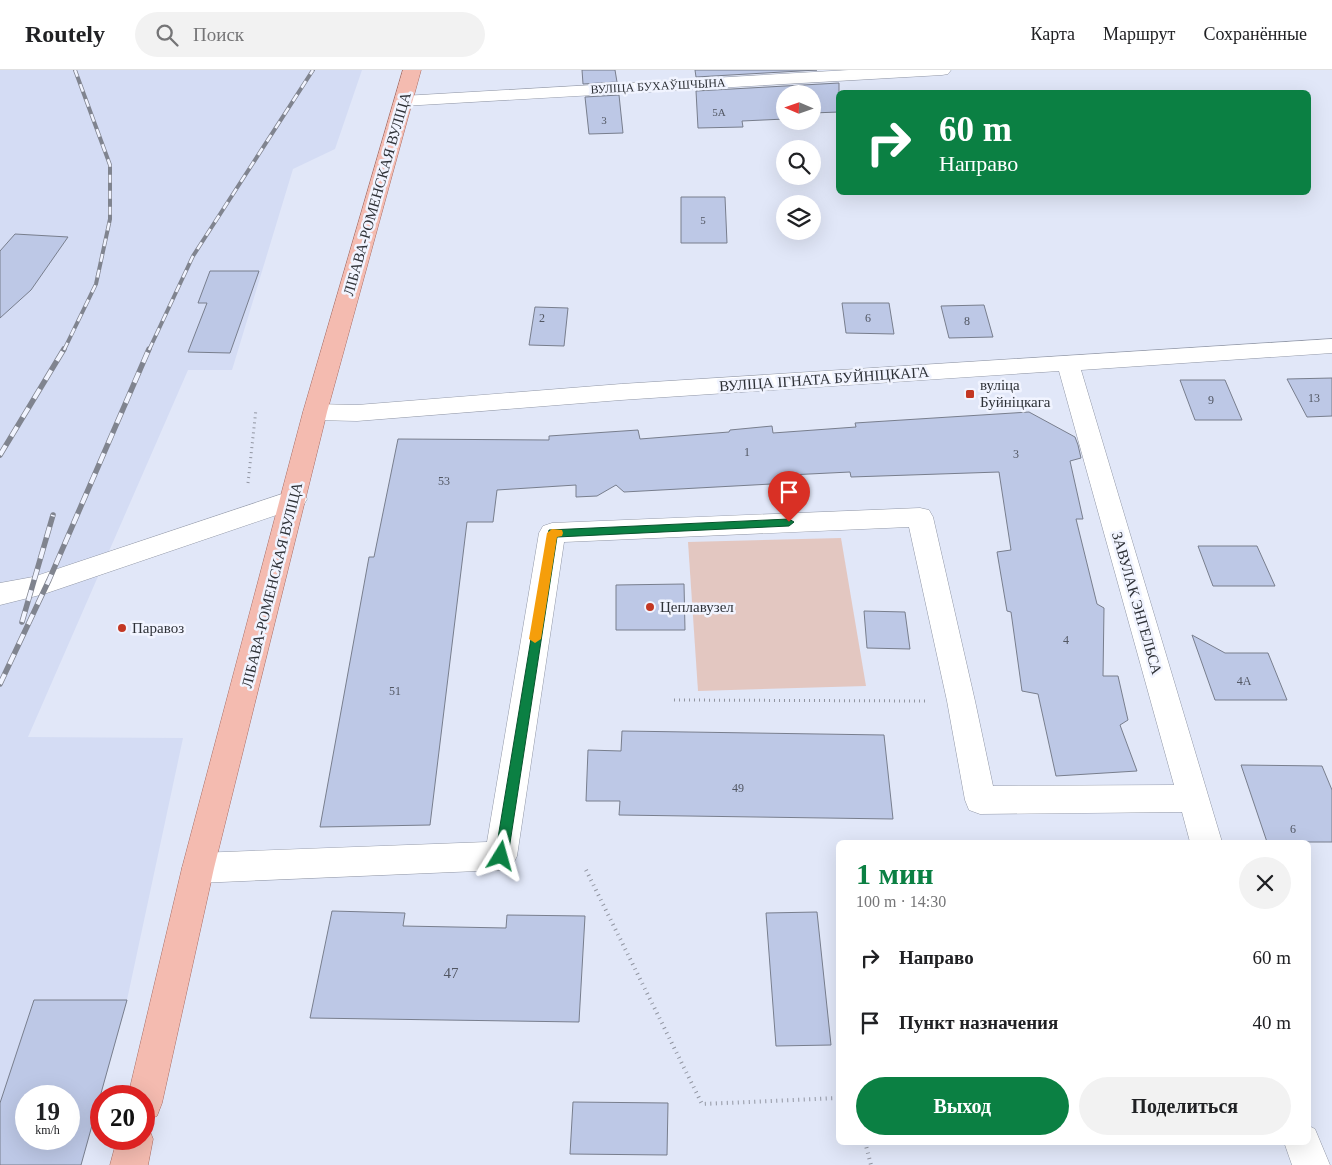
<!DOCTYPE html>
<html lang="ru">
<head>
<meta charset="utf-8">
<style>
	:root { --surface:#fff; --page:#f2f2f2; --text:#202124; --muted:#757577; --line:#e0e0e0; --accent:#0b8043 }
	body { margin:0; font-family:"Times New Roman",serif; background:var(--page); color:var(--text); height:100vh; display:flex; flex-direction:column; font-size:19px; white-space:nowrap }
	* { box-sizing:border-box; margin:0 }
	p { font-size:16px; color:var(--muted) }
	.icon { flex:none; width:28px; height:28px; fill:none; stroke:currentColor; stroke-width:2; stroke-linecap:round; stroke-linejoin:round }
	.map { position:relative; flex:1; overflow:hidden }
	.drawer { position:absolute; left:836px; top:770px; width:475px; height:305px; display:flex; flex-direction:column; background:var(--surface); border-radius:8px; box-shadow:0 5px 20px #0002 }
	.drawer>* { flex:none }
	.guide { position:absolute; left:836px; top:20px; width:475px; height:105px; border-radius:8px; box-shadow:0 5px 20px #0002; background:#0b8043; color:#fff; overflow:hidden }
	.needle { width:32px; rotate:272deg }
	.tools { position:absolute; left:776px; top:15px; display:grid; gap:10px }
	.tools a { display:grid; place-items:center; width:45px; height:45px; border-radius:50%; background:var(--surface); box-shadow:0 5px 20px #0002; font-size:25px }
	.speed { position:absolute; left:15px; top:1015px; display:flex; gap:10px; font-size:25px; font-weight:700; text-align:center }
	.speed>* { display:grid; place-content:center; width:65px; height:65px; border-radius:50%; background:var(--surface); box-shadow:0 5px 20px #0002; line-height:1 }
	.speed small { font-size:12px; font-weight:400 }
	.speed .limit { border:8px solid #d22; background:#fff; color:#111 }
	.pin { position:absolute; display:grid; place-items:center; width:42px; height:42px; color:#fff; margin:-51px -21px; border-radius:50% 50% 50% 0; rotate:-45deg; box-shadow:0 0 5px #0007 }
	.pin .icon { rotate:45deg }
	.me { position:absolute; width:55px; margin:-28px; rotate:8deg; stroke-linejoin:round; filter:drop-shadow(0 0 4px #0008) }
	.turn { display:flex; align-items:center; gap:18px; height:105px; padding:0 20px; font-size:22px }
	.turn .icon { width:65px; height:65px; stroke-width:2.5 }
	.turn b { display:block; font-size:35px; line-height:42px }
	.round { display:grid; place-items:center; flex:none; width:52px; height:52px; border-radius:26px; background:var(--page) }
	.head { display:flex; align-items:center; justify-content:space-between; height:85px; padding:0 20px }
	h1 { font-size:30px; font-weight:600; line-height:38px; color:var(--accent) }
	.action { display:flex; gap:10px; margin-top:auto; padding:10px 20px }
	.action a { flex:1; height:58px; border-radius:30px; background:var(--accent); color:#fff; font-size:20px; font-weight:600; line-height:58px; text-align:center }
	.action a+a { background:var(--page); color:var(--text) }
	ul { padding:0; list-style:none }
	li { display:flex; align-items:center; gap:15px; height:65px; padding:0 20px }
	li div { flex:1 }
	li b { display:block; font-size:19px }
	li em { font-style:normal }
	header { display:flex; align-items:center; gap:30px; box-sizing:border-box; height:70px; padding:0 25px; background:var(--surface); border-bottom:1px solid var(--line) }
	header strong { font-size:24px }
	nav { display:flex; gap:28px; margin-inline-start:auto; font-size:18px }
	.search { width:350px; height:45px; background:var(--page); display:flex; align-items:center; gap:12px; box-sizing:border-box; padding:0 18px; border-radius:28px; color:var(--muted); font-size:19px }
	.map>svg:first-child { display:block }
</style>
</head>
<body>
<header>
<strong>Routely</strong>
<div class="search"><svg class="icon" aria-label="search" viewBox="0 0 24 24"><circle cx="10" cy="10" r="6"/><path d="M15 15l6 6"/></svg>Поиск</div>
<nav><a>Карта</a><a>Маршрут</a><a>Сохранённые</a></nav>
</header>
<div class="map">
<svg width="1332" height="1095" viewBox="0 0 1332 1095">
	<rect width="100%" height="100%" fill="#e1e7f8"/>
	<path fill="#d4dcf4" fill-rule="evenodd" d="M0,0H362L335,79L293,99L232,300H188L28,667L183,668L127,930L81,1095H0ZM26,1026H69V1069H26Z"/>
	<path fill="#e3c7c1" d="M841,468L866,616L698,621L688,472Z"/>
	<g fill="#bdc8e6" stroke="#787e8d" fill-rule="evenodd">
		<path d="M582,0H615L617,12L583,14Z"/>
		<path d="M695,0H817L696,7Z"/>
		<path d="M839,13V42L812,43V24H785V49L742,51L743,57L698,58L696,21Z"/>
		<path d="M619,25L623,63L589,64L585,27Z"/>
		<path d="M681,127H725L727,173H681Z"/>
		<path d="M15,164L68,167L31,220L0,248V181Z"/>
		<path d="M210,201H259L230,283L188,282L207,233H198Z"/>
		<path d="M842,233H889L894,264L846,263Z"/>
		<path d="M984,235L993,267L949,268L941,236Z"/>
		<path d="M535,237L568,238L564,276L529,275Z"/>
		<path d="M1332,308V346L1307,347L1287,309Z"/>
		<path d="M1180,310H1225L1242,350H1195Z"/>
		<path d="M1029,342L1075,367L1078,375L1081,388L1070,391L1083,449H1076L1097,534L1104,538L1103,606H1118L1128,650L1120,655L1137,701L1056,706L1038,624L1022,621L1011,542L1007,541L997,482L1011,480L999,402L851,407L850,402L789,405L790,413L624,422L616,415L597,426L576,427V415L497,420L493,452H467L430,755L320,757L369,487H374L398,369L549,370V366L638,360L640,369L729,362L730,360L772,356L773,363L856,357L855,353Z"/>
		<path d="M1198,476H1257L1275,516H1213Z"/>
		<path d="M684,514L685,560H616V515Z"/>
		<path d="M864,541L905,542L910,579L867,578Z"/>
		<path d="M1192,565L1225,583H1268L1287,630H1215Z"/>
		<path d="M622,661L884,665L893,749L619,745L620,731H586L588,680L621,681Z"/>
		<path d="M1241,695L1322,696L1332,720V772H1267Z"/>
		<path d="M332,841L405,843L403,856L506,858L507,845L585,846L579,952L310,948Z"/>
		<path d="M817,842L831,975L776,976L766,843Z"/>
		<path d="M34,930H127L81,1095H0V1033ZM26,1026H69V1069H26Z"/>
		<path d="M573,1032L668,1033L667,1085L570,1084Z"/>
	</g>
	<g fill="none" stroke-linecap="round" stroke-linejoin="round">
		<defs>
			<g id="minor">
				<path d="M849,0H951L948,4L942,5L403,36L397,35L394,31L397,27L403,26Z"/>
				<path d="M1332,269V283L1081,300L1222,772H1190L1182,742L980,744L969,740L965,730L947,631L909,457L564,472L517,786L512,796L501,800L198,813L187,808L182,798L187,788L198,783L487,772L539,463L543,456L552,453L920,438L929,440L933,447L975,631L993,716L1174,715L1059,301L621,330L357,351L315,350L307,348L303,342L307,336L315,334L357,335L621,314Z"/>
				<path d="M294,420L303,422L307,429L303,436L44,524L0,535V513L33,507Z"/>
				<path d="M1309,1056L1315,1059L1330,1095H1292L1284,1072H1309Z"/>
			</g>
			<g id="major">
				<path d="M403,0H421L327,342L214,798L162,1033L157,1046L144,1051V1026H128L182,798L303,342Z"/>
				<path d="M144,1054L148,1056L153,1069L148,1095H110L117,1069H144Z"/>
			</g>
		</defs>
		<use href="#minor" stroke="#9197a6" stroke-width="1"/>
		<use href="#major" stroke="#aa6d63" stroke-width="1"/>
		<g stroke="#9296a2" stroke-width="3" stroke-dasharray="1 4" stroke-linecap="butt">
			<path d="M248,413L256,339"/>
			<path d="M674,630L925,631"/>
		</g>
		<g stroke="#9296a2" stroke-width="4" stroke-dasharray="1 4.5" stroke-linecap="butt">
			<path d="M586,800L702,1034L839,1028"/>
			<path d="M865,1072L871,1095"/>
		</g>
		<use href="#minor" fill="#fff" fill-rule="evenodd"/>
		<use href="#major" fill="#f4bbb0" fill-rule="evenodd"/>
		<defs>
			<g id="rail-far1">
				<path d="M64,280L96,214L110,149V95L75,0"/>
				<path d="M149,280L193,186L313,0"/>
			</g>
			<g id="rail">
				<path d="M0,385L64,279"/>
				<path d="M22,552L53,445"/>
				<path d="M0,614L49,510L149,279"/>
			</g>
		</defs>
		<use href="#rail-far1" stroke="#80848f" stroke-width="4"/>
		<use href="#rail" stroke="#80848f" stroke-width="5.5"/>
		<use href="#rail-far1" stroke="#f1f4ff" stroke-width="2.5" stroke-dasharray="8" stroke-linecap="butt"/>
		<use href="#rail" stroke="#f1f4ff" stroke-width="4" stroke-dasharray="11" stroke-linecap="butt"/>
	</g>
	<path fill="#0b8043" stroke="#07532c" d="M789,449L794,452L789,456L557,467L508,786L506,791L501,792L497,791L495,786L549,460Z"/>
	<path fill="#f59e0b" d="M552,459L562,460L563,463L562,466L557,467L541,569L535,573L529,569L547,463Z"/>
	<g fill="#c33723" stroke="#f1f4ff" stroke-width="2">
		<rect x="965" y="319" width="10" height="10" rx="2.5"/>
		<circle cx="650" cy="537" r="5"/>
		<circle cx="122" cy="558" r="5"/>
	</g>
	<g text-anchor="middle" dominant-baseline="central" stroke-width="5" stroke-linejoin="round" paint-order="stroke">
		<g font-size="11" fill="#525763">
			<text x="719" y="42">5А</text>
			<text x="604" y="50">3</text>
			<text x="703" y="150">5</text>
		</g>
		<g font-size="12" fill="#2e3137" stroke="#f1f4ff">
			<text transform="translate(658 16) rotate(-3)">ВУЛІЦА БУХАЎШЧЫНА</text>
		</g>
		<g font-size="12" fill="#525763">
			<text x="542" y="248">2</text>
			<text x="868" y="248">6</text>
			<text x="967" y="251">8</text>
			<text x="1314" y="328">13</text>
			<text x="1211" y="330">9</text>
			<text x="747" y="382">1</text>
			<text x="1016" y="384">3</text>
			<text x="444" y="411">53</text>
			<text x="1066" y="570">4</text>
			<text x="1244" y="611">4А</text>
			<text x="395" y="621">51</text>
			<text x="738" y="718">49</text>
			<text x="1293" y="759">6</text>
		</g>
		<g font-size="15" fill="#2e3137" stroke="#f1f4ff">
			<text transform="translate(377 124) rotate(-74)">ЛІБАВА-РОМЕНСКАЯ ВУЛІЦА</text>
			<text transform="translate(824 309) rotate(-4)">ВУЛІЦА ІГНАТА БУЙНІЦКАГА</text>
			<text transform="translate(272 515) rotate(-76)">ЛІБАВА-РОМЕНСКАЯ ВУЛІЦА</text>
			<text transform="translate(1137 533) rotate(74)">ЗАВУЛАК ЭНГЕЛЬСА</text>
		</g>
		<g font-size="15" fill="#2e3137" stroke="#f1f4ff" text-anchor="start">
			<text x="980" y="315">вуліца<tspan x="980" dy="17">Буйніцкага</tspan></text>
			<text x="660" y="537">Цеплавузел</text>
			<text x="132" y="558">Паравоз</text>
		</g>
		<g font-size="15" fill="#525763">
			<text x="451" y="903">47</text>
		</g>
	</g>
</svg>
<div class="tools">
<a><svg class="needle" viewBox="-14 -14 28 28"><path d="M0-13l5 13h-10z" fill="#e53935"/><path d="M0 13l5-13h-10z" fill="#757577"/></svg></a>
<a><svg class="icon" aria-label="search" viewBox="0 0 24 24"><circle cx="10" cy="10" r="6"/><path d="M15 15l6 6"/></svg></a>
<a><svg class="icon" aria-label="layers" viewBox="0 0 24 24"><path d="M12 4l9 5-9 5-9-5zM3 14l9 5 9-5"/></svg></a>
</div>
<div class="speed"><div>19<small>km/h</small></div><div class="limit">20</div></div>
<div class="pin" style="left:789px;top:452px;background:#d93025"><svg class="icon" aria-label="arrive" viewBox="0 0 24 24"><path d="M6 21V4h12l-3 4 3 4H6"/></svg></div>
<svg class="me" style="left:501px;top:786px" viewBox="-20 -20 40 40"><path d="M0-17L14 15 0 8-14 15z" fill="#0b8043" stroke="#fff" stroke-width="4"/></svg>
<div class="guide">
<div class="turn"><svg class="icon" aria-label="right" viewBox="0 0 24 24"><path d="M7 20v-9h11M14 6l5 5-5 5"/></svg><div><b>60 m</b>Направо</div></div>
</div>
<section class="drawer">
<div class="head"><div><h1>1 мин</h1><p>100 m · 14:30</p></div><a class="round"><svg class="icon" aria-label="close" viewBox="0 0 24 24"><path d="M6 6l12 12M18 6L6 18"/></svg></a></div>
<ul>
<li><svg class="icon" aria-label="right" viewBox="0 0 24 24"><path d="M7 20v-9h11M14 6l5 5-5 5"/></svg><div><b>Направо</b></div><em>60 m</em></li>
<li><svg class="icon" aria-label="arrive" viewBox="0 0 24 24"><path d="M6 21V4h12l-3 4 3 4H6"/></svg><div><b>Пункт назначения</b></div><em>40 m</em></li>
</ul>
<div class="action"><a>Выход</a><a>Поделиться</a></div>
</section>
</div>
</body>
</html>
